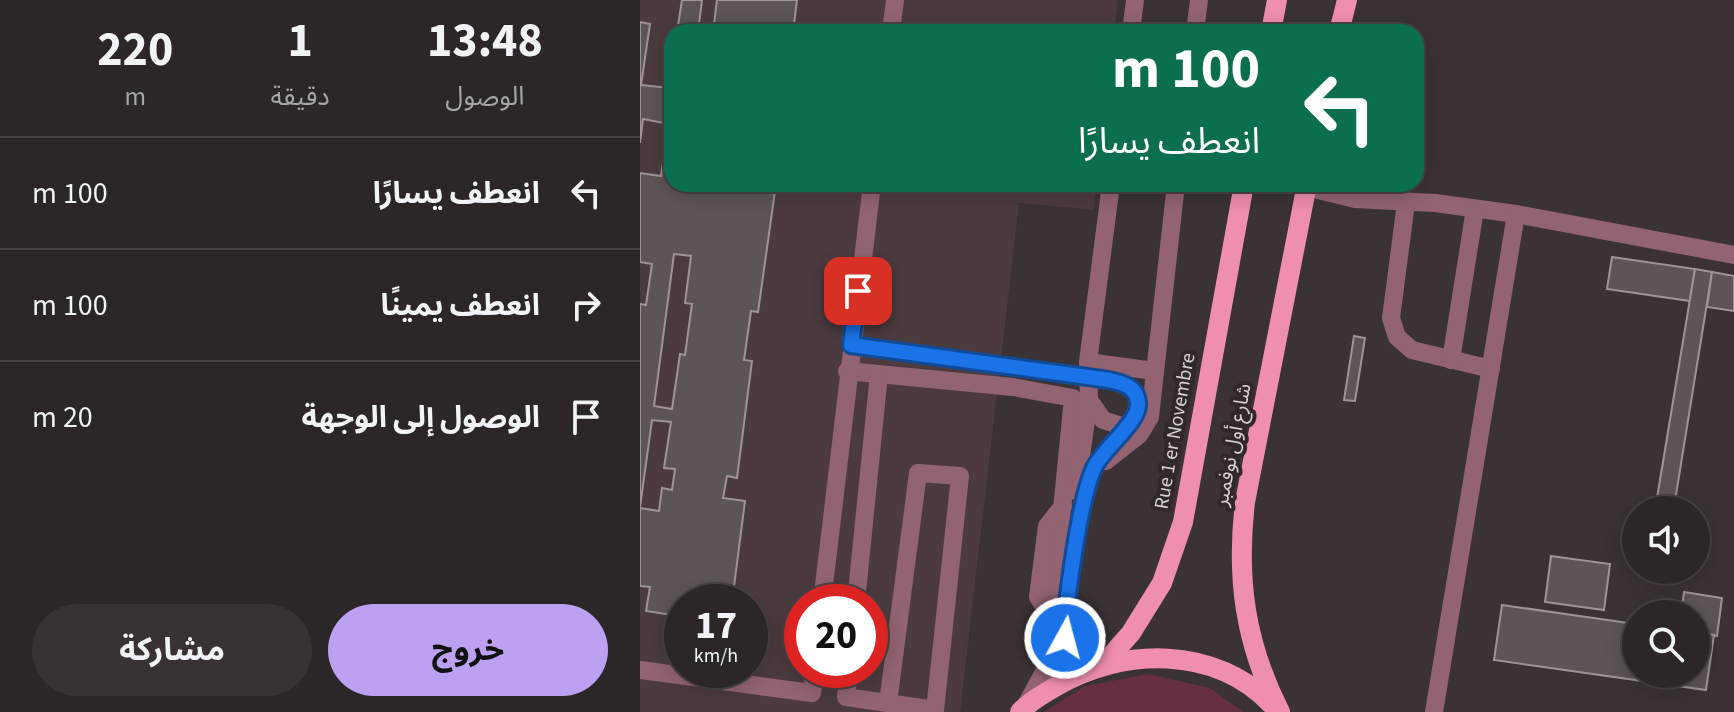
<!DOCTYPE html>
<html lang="ar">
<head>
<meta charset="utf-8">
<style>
	:root { --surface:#2c2628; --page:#383234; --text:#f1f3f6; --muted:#a6a5a8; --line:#484345; --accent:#bca0f2 }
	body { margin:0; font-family:"Source Sans 3","Noto Sans Arabic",sans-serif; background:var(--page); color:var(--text); direction:rtl; height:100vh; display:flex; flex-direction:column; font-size:30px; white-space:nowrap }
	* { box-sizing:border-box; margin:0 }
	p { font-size:26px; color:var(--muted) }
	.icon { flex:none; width:44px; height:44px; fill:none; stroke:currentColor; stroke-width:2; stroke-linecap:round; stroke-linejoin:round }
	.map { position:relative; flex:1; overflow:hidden; direction:ltr }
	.panel { display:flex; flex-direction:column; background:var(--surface); width:640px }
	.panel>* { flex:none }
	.banner { position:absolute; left:24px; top:24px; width:760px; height:168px; border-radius:24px; box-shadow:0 4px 20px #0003,0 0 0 2px var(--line); direction:rtl; background:#0b6e4f; color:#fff; overflow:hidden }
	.tools { position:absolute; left:982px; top:496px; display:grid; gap:16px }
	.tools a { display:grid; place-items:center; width:88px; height:88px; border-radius:50%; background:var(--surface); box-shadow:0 4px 20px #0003,0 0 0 2px var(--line); font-size:40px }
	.speed { position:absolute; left:24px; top:584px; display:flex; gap:16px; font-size:40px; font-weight:700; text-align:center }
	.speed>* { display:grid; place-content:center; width:104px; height:104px; border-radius:50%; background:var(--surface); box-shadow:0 4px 20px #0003,0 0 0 2px var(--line); line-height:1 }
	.speed small { font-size:20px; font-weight:400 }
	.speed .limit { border:12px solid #d22; background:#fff; color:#111 }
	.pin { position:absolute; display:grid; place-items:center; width:68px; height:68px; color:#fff; margin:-34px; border-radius:16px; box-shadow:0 4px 12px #0006 }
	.me { position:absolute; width:88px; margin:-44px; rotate:7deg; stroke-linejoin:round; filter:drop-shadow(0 0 6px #0008) }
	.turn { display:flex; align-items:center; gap:28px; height:168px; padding:0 32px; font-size:36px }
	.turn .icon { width:104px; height:104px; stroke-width:2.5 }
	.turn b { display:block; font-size:56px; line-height:68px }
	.eta { display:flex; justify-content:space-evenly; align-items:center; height:136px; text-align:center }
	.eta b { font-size:48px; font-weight:700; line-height:56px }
	.button { display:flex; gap:16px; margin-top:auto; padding:16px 32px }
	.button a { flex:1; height:92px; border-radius:48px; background:var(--accent); color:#111; font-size:32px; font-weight:700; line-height:92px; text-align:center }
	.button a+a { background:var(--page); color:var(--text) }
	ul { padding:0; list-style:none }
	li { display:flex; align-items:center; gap:24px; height:112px; padding:0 32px; border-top:2px solid var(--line) }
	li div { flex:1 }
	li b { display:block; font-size:30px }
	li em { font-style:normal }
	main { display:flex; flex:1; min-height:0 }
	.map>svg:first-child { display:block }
</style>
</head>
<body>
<main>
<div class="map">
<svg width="1094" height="712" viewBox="0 0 1094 712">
	<rect width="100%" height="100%" fill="#3b3235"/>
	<path fill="#4b3b3f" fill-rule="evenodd" d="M0,0H478L474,32H32V184H457L454,210L379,203L320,712H0ZM42,602H110V670H42ZM162,602H230V670H162Z"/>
	<path fill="#652f41" d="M508,674L570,688L603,712H404L445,686Z"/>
	<g fill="#5d5456" stroke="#9e9396" stroke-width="2" fill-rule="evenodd">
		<path d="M42,0H62L58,32H37Z"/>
		<path d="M77,0H157L153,32H73Z"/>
		<path d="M0,22L10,24L1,85L29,88L32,67V184H136L118,312L111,311L104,360L112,361L97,478L87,476L83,498L105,501L92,602H42V631H37L39,616L6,611L10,587L0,586V508L19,511L22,488L32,490L35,469L24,468L31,422L12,420L0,507V304L6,305L12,264L0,262V173L21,176L29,124L3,119L0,143ZM34,254L51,256L45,303L52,304L45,355L40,354L32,409L14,406Z"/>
		<path d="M972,257L1055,269L1050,301L967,289Z"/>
		<path d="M1055,269L1072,272L1035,501L1017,498Z"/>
		<path d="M1072,272L1094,276V311L1067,307Z"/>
		<path d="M714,336L725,338L715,401L704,400Z"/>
		<path d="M911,556L970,564L964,610L905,602Z"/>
		<path d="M1044,592L1082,598L1077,636L1056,633V614H1041Z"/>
		<path d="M862,605L996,624V674H1056V633L1074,635L1066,690L854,660Z"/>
	</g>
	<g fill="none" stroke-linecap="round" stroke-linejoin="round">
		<g stroke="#936371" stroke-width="18">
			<path d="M251,32L255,0"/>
			<path d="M491,32L495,0"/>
			<path d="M555,32L559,0"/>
			<path d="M666,187L715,199L795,203L876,214"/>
			<path d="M766,203L751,318L757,337L772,350L851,369"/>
			<path d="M211,345L448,377C466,380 496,379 498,403C500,421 460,453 451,473C440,499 425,608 425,638L430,649L453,669"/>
			<path d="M811,360L835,209"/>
			<path d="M448,362L514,371"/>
			<path d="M207,371L373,387L433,398L414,591L419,612"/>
			<path d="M449,400L463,420L485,427"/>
			<path d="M466,461L499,435L510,417L536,184"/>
			<path d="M436,491L449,400L448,362L471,184"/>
			<path d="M423,506L407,526L398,597L406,609L427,614"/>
			<path d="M182,602L232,184"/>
			<path d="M216,602L239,374"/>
			<path d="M0,670L172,693L175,670"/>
			<path d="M209,670L206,697L295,710L320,476L278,473L248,703"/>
			<path d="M387,703L410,661L417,623"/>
			<path d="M794,712L876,214L1094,255"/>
		</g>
		<g stroke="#ef8ead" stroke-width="20">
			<path d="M631,32L637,0"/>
			<path d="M699,32L707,0"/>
			<path d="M462,666L491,633L522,583L543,522L604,184"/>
			<path d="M380,712C390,701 402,695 415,687C482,647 576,645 633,706"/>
			<path d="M640,712C605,643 596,579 605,502L667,184"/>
		</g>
	</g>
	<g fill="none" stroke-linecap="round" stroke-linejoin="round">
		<defs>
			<path id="route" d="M218,291L211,345L448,377C466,380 497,380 498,403C500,422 463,448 454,468C440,498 425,603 425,638"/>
		</defs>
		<use href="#route" stroke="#114b97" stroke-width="20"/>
		<use href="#route" stroke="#1a73e8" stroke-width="14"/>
	</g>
	<g text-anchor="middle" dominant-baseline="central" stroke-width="8" stroke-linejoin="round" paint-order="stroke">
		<g font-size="20" fill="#d6d0d1" stroke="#31282b">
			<text transform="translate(535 431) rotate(-80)">Rue 1 er Novembre</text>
			<text transform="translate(593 445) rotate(-79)">شارع أول نوفمبر</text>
		</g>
	</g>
</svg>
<div class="tools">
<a><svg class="icon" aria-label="sound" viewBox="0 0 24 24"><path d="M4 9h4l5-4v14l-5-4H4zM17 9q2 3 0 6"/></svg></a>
<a><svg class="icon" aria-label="search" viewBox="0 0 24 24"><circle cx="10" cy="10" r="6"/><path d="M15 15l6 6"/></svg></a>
</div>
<div class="speed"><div>17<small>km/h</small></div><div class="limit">20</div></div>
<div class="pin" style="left:218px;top:291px;background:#d93025"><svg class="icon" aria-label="arrive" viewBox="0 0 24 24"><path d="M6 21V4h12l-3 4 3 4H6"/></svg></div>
<svg class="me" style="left:425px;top:638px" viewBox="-20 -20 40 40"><circle r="17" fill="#1a73e8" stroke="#fff" stroke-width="3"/><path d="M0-11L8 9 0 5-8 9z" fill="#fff"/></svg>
<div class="banner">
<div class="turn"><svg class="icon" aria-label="left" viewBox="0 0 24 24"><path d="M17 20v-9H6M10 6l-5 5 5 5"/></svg><div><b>100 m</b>انعطف يسارًا</div></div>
</div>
</div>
<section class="panel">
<div class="eta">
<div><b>13:48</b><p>الوصول</p></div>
<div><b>1</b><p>دقيقة</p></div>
<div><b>220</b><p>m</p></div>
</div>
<ul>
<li><svg class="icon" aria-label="left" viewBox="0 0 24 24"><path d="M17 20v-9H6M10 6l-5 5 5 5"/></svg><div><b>انعطف يسارًا</b></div><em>100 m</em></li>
<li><svg class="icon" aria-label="right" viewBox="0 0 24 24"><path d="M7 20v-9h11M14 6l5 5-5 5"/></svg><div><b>انعطف يمينًا</b></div><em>100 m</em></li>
<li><svg class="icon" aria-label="arrive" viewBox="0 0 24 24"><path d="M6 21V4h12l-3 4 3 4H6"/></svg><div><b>الوصول إلى الوجهة</b></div><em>20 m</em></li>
</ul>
<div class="button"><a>خروج</a><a>مشاركة</a></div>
</section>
</main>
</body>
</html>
